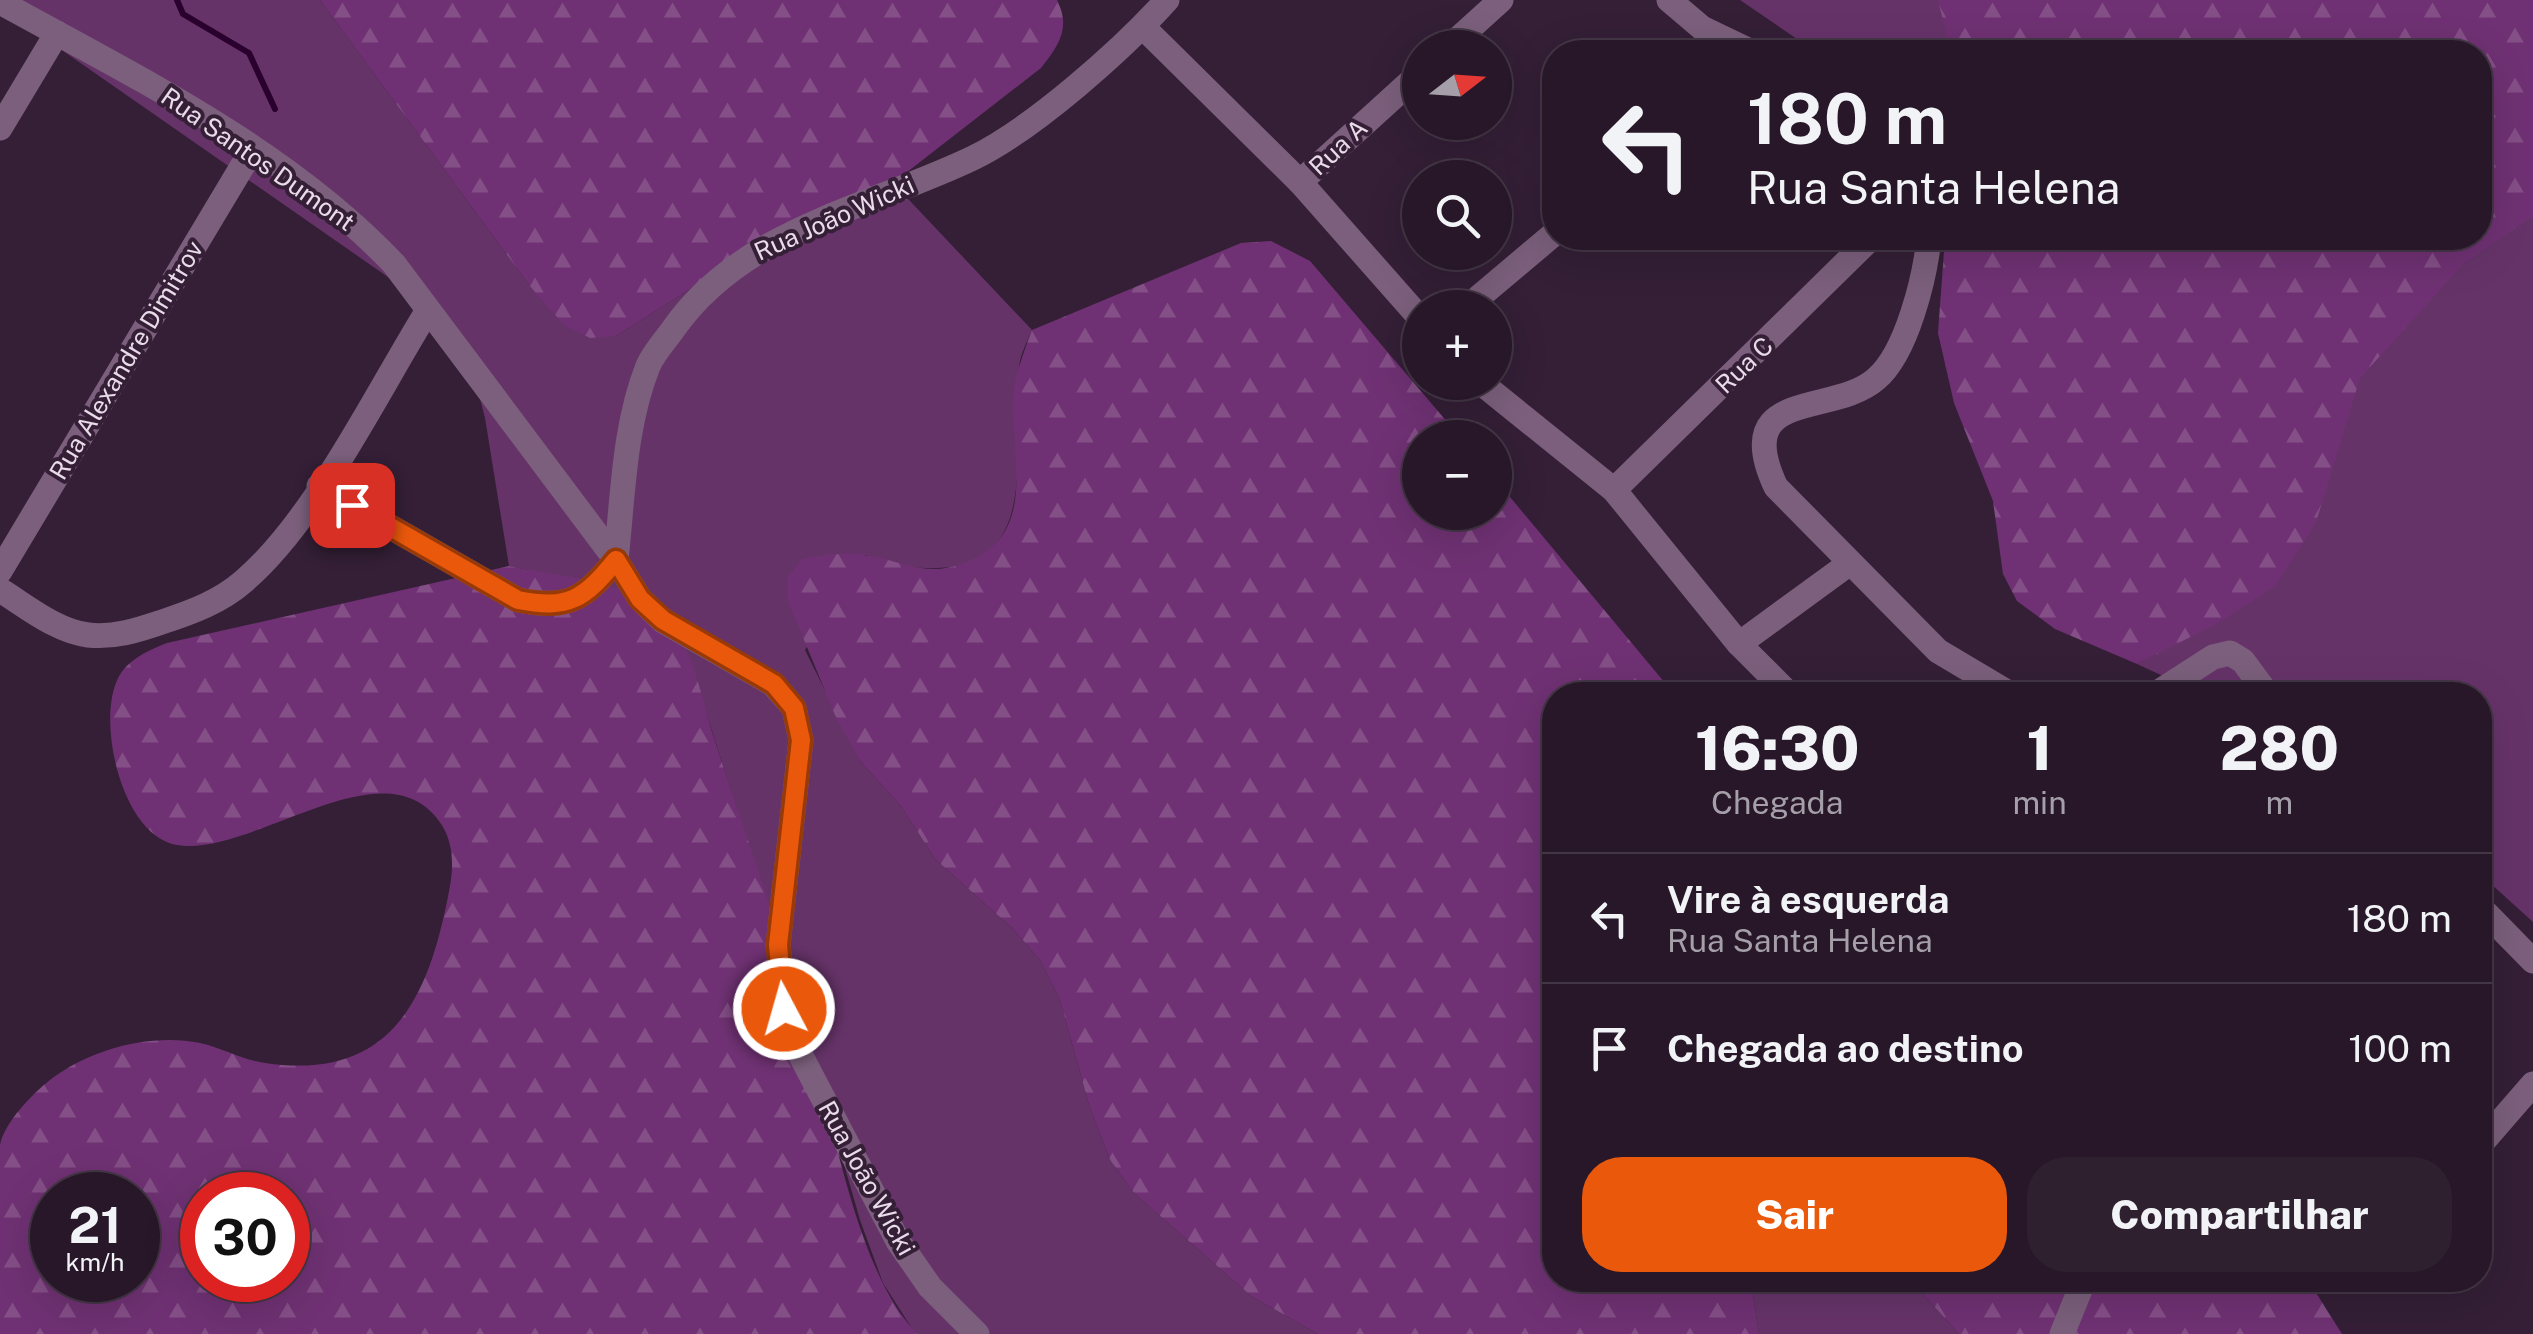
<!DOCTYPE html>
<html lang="pt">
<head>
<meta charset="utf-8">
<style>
	:root { --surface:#271728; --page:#2f2030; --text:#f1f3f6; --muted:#a49fa8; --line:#433645; --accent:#ea580c }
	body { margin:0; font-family:"Public Sans",sans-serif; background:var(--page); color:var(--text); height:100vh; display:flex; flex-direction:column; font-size:38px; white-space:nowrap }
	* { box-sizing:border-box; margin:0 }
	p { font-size:32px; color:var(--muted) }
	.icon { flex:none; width:55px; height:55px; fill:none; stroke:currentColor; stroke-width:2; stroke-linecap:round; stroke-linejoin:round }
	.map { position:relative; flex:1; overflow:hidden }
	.drawer { position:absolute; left:1542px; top:682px; width:950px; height:610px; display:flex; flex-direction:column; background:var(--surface); border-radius:40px; box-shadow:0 10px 40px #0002,0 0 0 2px var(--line) }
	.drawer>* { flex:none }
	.guide { position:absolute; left:1542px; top:40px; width:950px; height:210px; border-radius:40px; box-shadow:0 10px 40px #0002,0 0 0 2px var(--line); background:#271728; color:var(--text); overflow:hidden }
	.needle { width:65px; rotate:73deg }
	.buttons { position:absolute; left:1402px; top:30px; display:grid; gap:20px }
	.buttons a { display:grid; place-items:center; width:110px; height:110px; border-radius:50%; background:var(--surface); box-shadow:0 10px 40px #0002,0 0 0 2px var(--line); font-size:50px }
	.speed { position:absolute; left:30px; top:1172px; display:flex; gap:20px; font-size:50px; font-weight:700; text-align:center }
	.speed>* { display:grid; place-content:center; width:130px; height:130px; border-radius:50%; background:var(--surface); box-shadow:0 10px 40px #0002,0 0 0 2px var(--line); line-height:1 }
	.speed small { font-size:25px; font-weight:400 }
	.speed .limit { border:15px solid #d22; background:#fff; color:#111 }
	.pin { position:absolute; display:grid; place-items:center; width:85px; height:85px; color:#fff; margin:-42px; border-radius:20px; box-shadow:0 5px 15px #0006 }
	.me { position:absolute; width:110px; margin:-55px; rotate:354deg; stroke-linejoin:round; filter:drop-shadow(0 0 8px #0008) }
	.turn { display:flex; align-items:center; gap:35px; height:210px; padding:0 40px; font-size:45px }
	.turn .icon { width:130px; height:130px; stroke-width:2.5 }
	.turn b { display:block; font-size:70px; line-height:85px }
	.eta { display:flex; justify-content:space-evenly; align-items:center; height:170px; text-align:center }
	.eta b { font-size:60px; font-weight:800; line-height:70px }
	.primary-button { display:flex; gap:20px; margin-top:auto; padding:20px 40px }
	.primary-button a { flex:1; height:115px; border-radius:40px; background:var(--accent); color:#fff; font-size:40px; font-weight:800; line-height:115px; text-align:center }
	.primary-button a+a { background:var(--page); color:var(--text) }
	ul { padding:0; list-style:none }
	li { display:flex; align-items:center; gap:30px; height:130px; padding:0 40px; border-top:2px solid var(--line) }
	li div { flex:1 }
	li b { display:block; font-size:38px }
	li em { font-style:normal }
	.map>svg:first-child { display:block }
</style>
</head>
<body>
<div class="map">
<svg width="2533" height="1334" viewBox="0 0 2533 1334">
	<defs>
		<pattern id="forest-firs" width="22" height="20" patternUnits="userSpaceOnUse" patternTransform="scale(2.5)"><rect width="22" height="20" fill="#6f3173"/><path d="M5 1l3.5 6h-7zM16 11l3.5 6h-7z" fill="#844e87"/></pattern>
	</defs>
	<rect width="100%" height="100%" fill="#341f36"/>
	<g fill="#663369">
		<path d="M0,0H320L529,285L616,336L695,286L893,183L1032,330C1027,342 1020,355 1019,367C1009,441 1049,573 926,568C906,568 885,560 865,555L805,650L860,761L901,806L935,859L1012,928L1040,960L1060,1000L1089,1105L1110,1160L1134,1193L1251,1296L1318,1334H918L913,1330L883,1283L860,1220L786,962L695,678L674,628L610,587L509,566L485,418L468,352L408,291L0,7Z"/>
		<path d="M1740,0H1956L1994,52H1816Z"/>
		<path d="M2533,205V922L2480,874V695H2204L2137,664L2197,632L2359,350Z"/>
		<path d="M1757,1280H1910L1959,1334H1759L1753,1295Z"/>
	</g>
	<g fill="url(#forest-firs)" fill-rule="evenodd">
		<path d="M320,0H1057C1071,28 1059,45 1041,68L893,183L695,286L616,336L590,338L564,325L529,285Z"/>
		<path d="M1938,0H2533V216L2462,265L2360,378L2316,522L2275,586L2216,624L2137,664L2055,629L2017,601L2003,574L1993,501L1954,403L1938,333L1945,238H2480V52H1951Z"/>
		<path d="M1271,241L1310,261L1460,437L1420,438V512H1495V479L1675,695H1555V1280H1757L1753,1295L1759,1334H1318L1251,1296L1134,1193L1110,1160L1089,1105L1060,1000L1040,960L1012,928L935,859L901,806L860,761L835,715L788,601V578L802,559C823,555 842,552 863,555C891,558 918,573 946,568C1038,549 1014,471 1013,405C1013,379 1023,354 1032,330L1241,243Z"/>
		<path d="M509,566C556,576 613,579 654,606C690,630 701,697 713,735C745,834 780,931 808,1031C831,1113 857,1276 918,1334H0C0,1291 0,1248 0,1205C0,1186 0,1164 0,1145C4,1123 33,1093 50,1080C90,1049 151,1033 200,1043C222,1048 243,1060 265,1063C394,1082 430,995 450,886C454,864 453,839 439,821C383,743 252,857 177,845C123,836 98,728 116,683C124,661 147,651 167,643ZM52,1195H138V1280H52ZM202,1195H288V1280H202Z"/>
		<path d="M1910,1280H2308L2342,1334H1959Z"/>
	</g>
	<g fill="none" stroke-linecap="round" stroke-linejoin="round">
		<path stroke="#2a002e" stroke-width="6" d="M177,0L183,14L249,53L275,109"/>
		<g stroke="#7b5f7c" stroke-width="25">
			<path d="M1669,0L1702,28L1752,52"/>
			<path d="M0,2C136,77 286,150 394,264L616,560L640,599L663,621L773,684L794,708L801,740L778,945L785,1009L801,1056L898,1241L930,1287L977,1334"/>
			<path d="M1143,27L1300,182L1420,318"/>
			<path d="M1448,48L1501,0"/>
			<path d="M0,128L57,33"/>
			<path d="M1300,182L1420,73"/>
			<path d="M1929,238C1925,277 1907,353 1876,379C1833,417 1729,387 1776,487L1938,651L2012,695"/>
			<path d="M1466,308L1555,233"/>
			<path d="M1480,382L1614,490L1739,644L1790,695"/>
			<path d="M319,486L518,600C569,610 584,599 616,560"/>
			<path d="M1614,490L1871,238"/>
			<path d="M616,560C623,496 624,426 648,366C654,352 666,340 674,328C744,229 869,208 973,158C1033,129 1122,50 1167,0"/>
			<path d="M0,571L252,150"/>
			<path d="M0,590C26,606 56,631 88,635C115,638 138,630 162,622C192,612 220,602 244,581C316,519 377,392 428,310"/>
			<path d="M1739,644L1850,563"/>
			<path d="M2154,695L2213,657L2230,653L2243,661L2268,695"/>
			<path d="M2480,907L2533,961"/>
			<path d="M2480,1145L2533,1084"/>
			<path d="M2062,1334L2084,1280"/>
		</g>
	</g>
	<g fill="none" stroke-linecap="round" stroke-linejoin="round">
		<defs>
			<path id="route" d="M352,505L518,600C569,610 584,599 616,560L640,599L663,620L774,684L794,708L801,740L778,945L784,1009"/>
		</defs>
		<use href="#route" stroke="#983908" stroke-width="25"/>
		<use href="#route" stroke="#ea580c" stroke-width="18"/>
	</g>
	<g text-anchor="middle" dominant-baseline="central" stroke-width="8" stroke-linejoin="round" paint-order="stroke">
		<g font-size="25" fill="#e9dbea" stroke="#341f36">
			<text transform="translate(1338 147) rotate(-43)">Rua A</text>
			<text transform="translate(258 159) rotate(35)">Rua Santos Dumont</text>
			<text transform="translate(834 218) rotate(-24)">Rua João Wicki</text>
			<text transform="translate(126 360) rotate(-59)">Rua Alexandre Dimitrov</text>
			<text transform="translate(1744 365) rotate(-44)">Rua C</text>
			<text transform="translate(867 1178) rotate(61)">Rua João Wicki</text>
		</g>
	</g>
</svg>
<div class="buttons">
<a><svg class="needle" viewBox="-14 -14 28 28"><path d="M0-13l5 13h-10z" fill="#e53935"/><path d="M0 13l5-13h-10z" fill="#a49fa8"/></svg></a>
<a><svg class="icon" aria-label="search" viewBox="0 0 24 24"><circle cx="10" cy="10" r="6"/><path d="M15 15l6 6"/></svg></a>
<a>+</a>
<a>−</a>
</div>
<div class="speed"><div>21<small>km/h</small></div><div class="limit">30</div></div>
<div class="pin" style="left:352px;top:505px;background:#d93025"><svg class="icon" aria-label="arrive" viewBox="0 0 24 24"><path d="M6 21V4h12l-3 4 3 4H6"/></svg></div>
<svg class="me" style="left:784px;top:1009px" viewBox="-20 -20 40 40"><circle r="17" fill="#ea580c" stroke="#fff" stroke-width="3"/><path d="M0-11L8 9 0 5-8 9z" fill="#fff"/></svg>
<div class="guide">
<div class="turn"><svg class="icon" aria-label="left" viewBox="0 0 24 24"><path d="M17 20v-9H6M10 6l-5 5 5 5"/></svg><div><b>180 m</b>Rua Santa Helena</div></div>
</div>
<section class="drawer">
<div class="eta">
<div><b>16:30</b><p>Chegada</p></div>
<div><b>1</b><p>min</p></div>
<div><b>280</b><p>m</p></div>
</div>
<ul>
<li><svg class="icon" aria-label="left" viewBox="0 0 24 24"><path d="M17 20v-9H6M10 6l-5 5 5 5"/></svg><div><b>Vire à esquerda</b><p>Rua Santa Helena</p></div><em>180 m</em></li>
<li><svg class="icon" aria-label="arrive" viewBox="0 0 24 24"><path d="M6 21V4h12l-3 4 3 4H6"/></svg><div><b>Chegada ao destino</b></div><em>100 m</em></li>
</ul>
<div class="primary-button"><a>Sair</a><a>Compartilhar</a></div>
</section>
</div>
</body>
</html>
